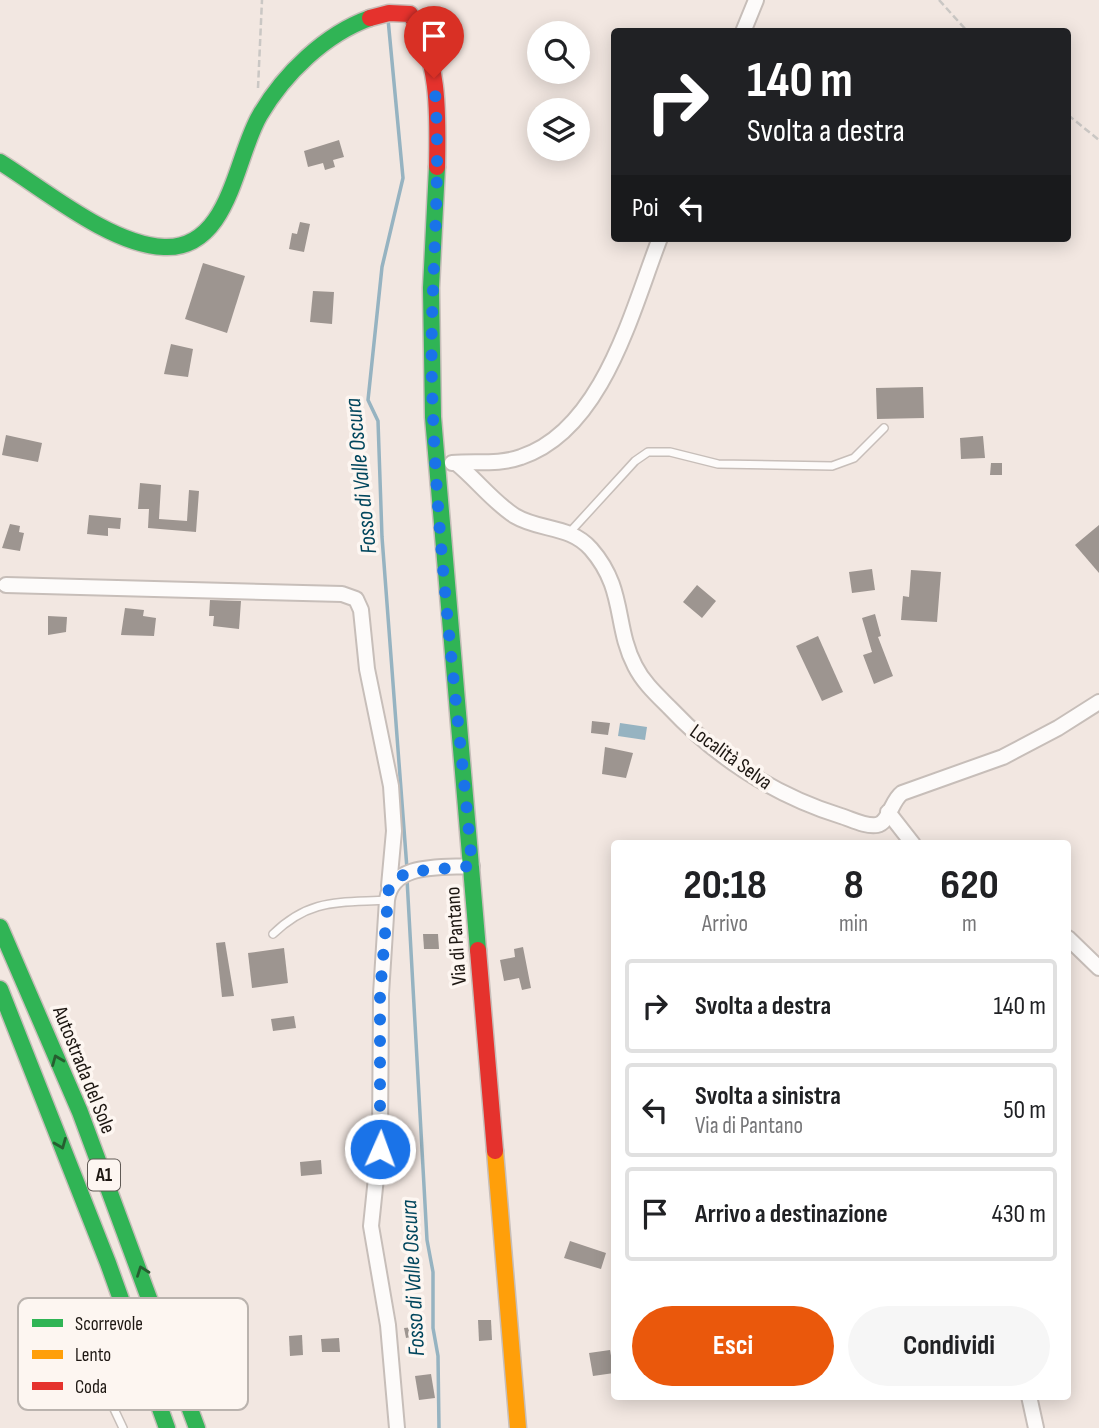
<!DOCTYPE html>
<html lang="it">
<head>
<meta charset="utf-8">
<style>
	:root { --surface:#fff; --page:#f6f6f6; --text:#202124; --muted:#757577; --line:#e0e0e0; --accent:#ea580c }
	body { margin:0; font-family:"Sofia Sans Condensed",sans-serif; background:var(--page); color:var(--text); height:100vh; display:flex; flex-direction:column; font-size:26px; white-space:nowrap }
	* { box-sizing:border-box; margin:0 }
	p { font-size:23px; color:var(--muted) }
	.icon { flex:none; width:38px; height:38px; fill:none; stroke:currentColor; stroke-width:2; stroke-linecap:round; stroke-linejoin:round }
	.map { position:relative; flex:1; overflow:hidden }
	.sheet { position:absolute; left:611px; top:840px; width:460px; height:560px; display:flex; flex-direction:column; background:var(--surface); border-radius:7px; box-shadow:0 4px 18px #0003 }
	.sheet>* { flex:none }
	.top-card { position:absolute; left:611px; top:28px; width:460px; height:214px; border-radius:7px; box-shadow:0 4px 18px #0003; background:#202124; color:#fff; overflow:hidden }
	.buttons { position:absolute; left:527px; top:21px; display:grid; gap:14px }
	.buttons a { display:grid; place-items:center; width:63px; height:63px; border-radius:50%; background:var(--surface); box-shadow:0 4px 18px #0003; font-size:35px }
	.pin { position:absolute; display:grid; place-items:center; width:60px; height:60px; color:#fff; margin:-72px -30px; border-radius:50% 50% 50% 0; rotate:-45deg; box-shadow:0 0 7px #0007 }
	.pin .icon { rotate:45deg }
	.me { position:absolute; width:77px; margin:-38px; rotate:2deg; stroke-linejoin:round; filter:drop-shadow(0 0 5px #0008) }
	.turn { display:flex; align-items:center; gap:24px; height:147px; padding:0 21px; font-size:32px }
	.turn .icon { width:91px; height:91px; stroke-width:2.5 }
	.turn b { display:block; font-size:49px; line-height:60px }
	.then { display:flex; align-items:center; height:66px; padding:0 21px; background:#0003; gap:14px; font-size:26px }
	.eta { display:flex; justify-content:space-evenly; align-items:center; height:119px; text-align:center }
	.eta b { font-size:42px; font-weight:700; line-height:49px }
	.cta { display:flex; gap:14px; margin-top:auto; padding:14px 21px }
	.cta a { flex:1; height:80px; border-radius:42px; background:var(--accent); color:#fff; font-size:28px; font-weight:700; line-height:80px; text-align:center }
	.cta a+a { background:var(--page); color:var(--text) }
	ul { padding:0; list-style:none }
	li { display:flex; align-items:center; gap:21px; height:94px; margin:0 14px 10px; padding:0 7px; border:4px solid var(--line); border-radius:7px }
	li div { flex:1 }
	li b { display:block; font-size:26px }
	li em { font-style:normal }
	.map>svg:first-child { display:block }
</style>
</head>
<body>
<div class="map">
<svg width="1099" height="1428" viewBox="0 0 1099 1428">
	<rect width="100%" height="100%" fill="#f2e7e1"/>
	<path fill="#96b3c1" d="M620,723L647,727L645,740L618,736Z"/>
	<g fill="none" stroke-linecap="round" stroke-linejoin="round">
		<g stroke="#96b3c1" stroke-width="3.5">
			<path d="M388,19L403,178L382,267L368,400L378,421L382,537L407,869"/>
			<path d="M407,879L427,1240L433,1272V1328L438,1356L439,1428"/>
		</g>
	</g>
	<g fill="#9d9590">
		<path d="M339,140L344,157L333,160L335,167L325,170L323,163L308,167L304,151Z"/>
		<path d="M300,222L310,224L304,252L289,249L292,233L297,234Z"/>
		<path d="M203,263L245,276L227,333L185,319Z"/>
		<path d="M313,291L334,292L332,324L310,322Z"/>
		<path d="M171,344L193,349L188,377L164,374Z"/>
		<path d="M923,387L924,418L877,419L876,388Z"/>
		<path d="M6,435L42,443L38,462L2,455Z"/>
		<path d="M983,436L985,458L961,459L960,438Z"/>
		<path d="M991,463H1002V475H990Z"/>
		<path d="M140,483L161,485L159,519L187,521L189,490L199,491L196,532L148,528L149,509H138Z"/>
		<path d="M89,515L121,518L120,529L108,528V536L87,534Z"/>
		<path d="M10,524L20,526L19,532L24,533L20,551L2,548Z"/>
		<path d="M1099,525V573L1075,545Z"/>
		<path d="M872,569L875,590L852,593L849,572Z"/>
		<path d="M911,570L941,572L937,622L901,620L903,596L909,597Z"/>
		<path d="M697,585L716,601L702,618L683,602Z"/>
		<path d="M210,600L241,601L239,629L213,626L214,616H209Z"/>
		<path d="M125,608L144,610L143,616L156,618L154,636L121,635Z"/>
		<path d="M875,614L881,636L878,637L893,676L874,684L863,655L872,652L862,618Z"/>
		<path d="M48,616L67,617L66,632L48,635Z"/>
		<path d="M818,636L843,692L822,701L796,646Z"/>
		<path d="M592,721L610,723L608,735L591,733Z"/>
		<path d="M605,747L633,753L626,778L602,774Z"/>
		<path d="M423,934H438L439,949H424Z"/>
		<path d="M225,942L234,996L222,997L216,943Z"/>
		<path d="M523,947L531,988L522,990L519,978L504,981L500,960L515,957L514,949Z"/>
		<path d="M284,948L288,983L252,988L248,953Z"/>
		<path d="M294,1016L296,1028L273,1031L271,1019Z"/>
		<path d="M321,1160L322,1174L301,1176L300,1162Z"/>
		<path d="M570,1241L606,1253L601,1269L564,1258Z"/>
		<path d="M478,1320H491L492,1340L479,1341Z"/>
		<path d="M414,1327L415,1336L406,1338L404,1328Z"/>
		<path d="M302,1335L303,1355L290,1356L289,1336Z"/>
		<path d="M339,1338L340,1352H322L321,1339Z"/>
		<path d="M610,1350L614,1373L593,1376L589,1353Z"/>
		<path d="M431,1374L435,1398L419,1400L415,1376Z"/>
	</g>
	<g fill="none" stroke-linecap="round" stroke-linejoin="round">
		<defs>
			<g id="lane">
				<path d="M570,532L635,461L648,452H670L718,464L832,466L854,458L884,428"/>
				<path d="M273,934C310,898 339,903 387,900"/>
				<path d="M78,1332L123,1428"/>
			</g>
			<g id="street">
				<path d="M743,32L756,0"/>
				<path d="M452,463C475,461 499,465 521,457C603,430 632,310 660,238"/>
				<path d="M456,463C476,479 493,502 515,516C540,531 570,525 591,549C626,589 614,626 635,666C643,682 656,694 669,707C717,758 774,795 841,816C851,819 866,827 877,825C889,823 891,801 902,793L1003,757L1058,728L1099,702"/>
				<path d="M6,585L342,594L356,599L361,610L367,669L391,786L394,831L389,886"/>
				<path d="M888,812L913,844"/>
				<path d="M1068,938L1099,968"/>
				<path d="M1029,1396L1036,1428"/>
				<path d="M397,1428L388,1325L371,1226L380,1139L381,994L387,900C392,862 441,868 472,866"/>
			</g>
			<g id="fast">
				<path d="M0,162C45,190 111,245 164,247C230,250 235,157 260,115C284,74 325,34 370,18"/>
				<path d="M437,167L431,288L433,417L478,950"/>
				<path d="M0,927L80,1112L197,1428"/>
				<path d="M0,989L108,1263L167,1428"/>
			</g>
			<path id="slow" d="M495,1151L518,1428"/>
			<g id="jam">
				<path d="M370,18L389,13L410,14C440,58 438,115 437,167"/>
				<path d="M478,950L495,1151"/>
			</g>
		</defs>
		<use href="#lane" stroke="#c7beb9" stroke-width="10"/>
		<use href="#street" stroke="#c7beb9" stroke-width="18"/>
		<use href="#fast" stroke="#c7beb9" stroke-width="19"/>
		<use href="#slow" stroke="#c7beb9" stroke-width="19"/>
		<use href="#jam" stroke="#c7beb9" stroke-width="19"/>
		<g stroke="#cac7c4" stroke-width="2.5" stroke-dasharray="7 3.5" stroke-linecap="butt">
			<path d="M939,0L968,32"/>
			<path d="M258,88L262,0"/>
			<path d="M1068,115L1099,140"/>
		</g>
		<use href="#lane" stroke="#fdfbfa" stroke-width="7"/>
		<use href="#street" stroke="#fdfbfa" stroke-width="14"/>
		<use href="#fast" stroke="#30b455" stroke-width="16"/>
		<use href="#slow" stroke="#ff9f0a" stroke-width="16"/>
		<use href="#jam" stroke="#e5322d" stroke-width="16"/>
	</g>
	<defs><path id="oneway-chevron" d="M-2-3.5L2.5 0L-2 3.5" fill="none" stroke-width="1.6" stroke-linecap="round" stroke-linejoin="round" transform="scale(1.75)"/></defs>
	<g stroke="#265e30">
		<use href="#oneway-chevron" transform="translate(57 1060) rotate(-112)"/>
		<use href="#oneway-chevron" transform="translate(61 1144) rotate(68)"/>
		<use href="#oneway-chevron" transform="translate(142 1271) rotate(-110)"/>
	</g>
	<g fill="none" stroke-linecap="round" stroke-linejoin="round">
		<path stroke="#1a73e8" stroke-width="12" stroke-dasharray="0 21.6" d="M380,1149V994L389,886L407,872L472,866C458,706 436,545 432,385C429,283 443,180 434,78"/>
	</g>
	<g text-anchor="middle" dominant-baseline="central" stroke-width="7" stroke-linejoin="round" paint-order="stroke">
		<rect fill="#fdf6f1" stroke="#605a55" stroke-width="2" x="88" y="1159.5" width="32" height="31" rx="5"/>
		<g font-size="19" font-weight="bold" fill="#1d1712">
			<text x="104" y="1175">A1</text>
		</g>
		<g font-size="21" fill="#1d1712" stroke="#fdf6f1">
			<text transform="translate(731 757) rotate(36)">Località Selva</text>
			<text transform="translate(456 936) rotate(-94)">Via di Pantano</text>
			<text transform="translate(84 1070) rotate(68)">Autostrada del Sole</text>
		</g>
		<g font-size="23" font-style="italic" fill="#01465d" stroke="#fdf6f1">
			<text transform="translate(361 476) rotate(-96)">Fosso di Valle Oscura</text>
			<text transform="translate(413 1278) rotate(-93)">Fosso di Valle Oscura</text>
		</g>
	</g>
	<rect x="18" y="1298" width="230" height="112" rx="10" fill="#fdf6f1" stroke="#bab3ae" stroke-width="2"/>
	<rect x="32" y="1319" width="31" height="8" fill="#30b455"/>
	<rect x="32" y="1350" width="31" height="9" fill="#ff9f0a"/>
	<rect x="32" y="1382" width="31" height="8" fill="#e5322d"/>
	<g font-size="19" fill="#1d1712">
		<text x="75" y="1330">Scorrevole</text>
		<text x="75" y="1361">Lento</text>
		<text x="75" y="1393">Coda</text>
	</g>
</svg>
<div class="buttons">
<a><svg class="icon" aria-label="search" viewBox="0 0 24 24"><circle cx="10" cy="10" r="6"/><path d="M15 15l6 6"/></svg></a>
<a><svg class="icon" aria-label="layers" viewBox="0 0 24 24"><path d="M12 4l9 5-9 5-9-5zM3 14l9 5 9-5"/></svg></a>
</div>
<div class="pin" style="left:434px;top:78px;background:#d93025"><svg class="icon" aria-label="arrive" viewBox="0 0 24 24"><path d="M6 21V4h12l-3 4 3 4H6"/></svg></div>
<svg class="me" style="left:380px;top:1149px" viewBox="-20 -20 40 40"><circle r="17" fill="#1a73e8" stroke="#fff" stroke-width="3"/><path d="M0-11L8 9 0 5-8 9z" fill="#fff"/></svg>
<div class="top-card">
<div class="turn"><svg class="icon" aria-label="right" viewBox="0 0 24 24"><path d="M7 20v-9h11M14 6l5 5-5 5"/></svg><div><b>140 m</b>Svolta a destra</div></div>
<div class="then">Poi<svg class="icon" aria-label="left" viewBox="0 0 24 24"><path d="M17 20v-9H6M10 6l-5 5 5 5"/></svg></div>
</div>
<section class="sheet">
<div class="eta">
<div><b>20:18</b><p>Arrivo</p></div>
<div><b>8</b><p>min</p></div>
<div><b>620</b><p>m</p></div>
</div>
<ul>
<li><svg class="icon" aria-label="right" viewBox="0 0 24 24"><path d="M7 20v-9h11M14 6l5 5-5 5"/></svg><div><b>Svolta a destra</b></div><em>140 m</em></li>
<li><svg class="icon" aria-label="left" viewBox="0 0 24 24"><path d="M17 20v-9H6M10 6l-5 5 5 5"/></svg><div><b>Svolta a sinistra</b><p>Via di Pantano</p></div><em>50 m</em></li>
<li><svg class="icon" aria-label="arrive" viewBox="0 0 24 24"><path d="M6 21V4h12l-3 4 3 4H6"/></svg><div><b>Arrivo a destinazione</b></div><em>430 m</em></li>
</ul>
<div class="cta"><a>Esci</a><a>Condividi</a></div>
</section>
</div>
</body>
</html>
